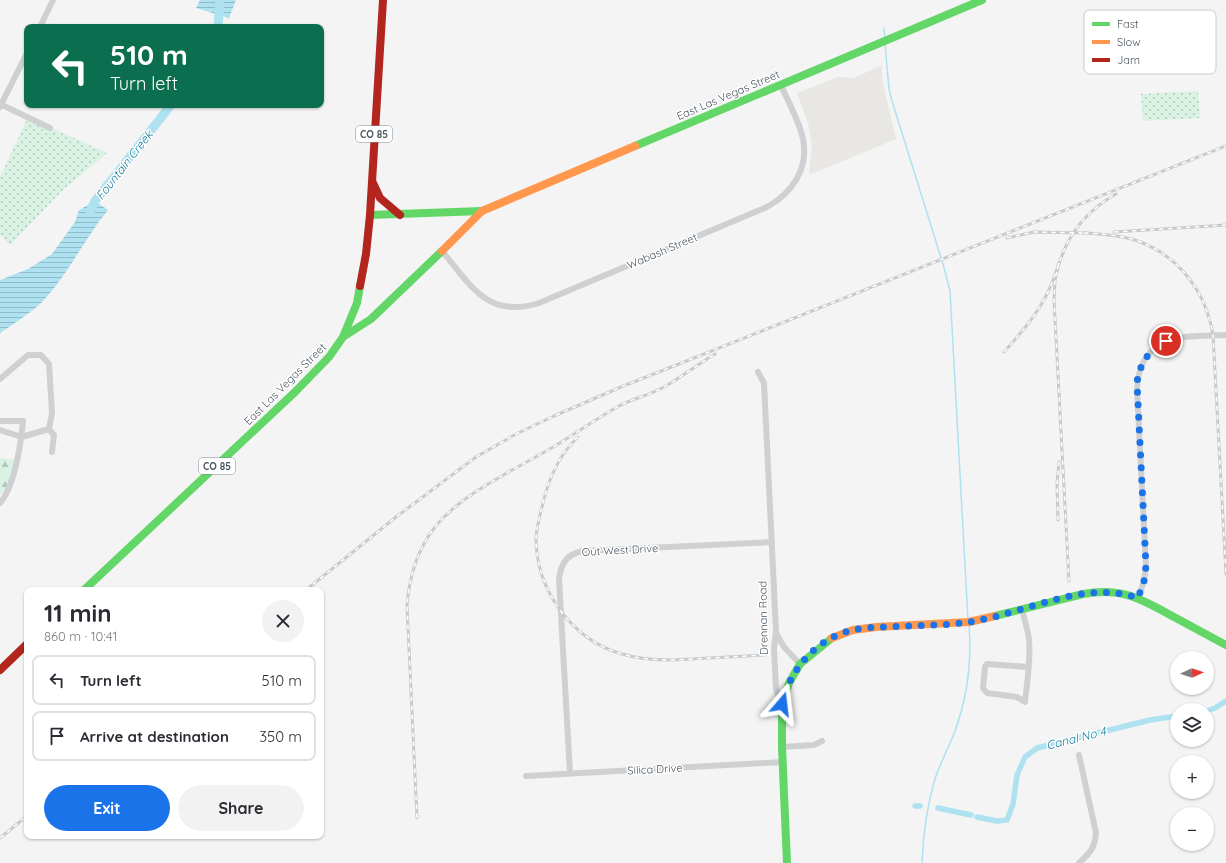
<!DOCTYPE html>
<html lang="en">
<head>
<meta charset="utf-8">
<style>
	:root { --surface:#fff; --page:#f2f2f3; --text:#2b2b33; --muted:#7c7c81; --line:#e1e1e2; --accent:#1a73e8 }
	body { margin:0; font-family:Quicksand,sans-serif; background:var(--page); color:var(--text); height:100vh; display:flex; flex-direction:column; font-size:15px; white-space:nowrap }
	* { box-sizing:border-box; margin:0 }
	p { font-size:13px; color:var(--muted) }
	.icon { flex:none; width:22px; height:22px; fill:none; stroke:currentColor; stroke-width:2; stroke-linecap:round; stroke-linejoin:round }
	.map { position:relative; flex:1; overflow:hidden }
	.panel { position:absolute; left:24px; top:587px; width:300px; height:252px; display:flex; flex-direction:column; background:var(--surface); border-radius:8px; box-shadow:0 1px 3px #0004 }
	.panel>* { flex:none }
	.top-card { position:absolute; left:24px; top:24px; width:300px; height:84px; border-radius:8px; box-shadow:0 1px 3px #0004; background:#0b6e4f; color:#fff; overflow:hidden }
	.needle { width:26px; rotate:87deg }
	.controls { position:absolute; left:1170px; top:651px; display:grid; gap:8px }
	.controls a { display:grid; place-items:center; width:44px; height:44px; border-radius:50%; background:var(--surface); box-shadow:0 1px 3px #0004; font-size:20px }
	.pin { position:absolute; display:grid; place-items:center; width:34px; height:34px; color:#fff; margin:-17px; border:2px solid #fff; border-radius:50%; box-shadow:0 1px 4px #0007 }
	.me { position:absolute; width:44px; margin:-22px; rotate:17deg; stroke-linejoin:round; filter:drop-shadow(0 0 3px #0008) }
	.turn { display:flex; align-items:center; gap:14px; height:84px; padding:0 20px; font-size:18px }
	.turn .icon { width:52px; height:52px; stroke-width:2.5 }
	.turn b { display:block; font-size:28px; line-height:34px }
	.round { display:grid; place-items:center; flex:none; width:42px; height:42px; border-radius:21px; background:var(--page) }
	.headline { display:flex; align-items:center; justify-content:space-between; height:68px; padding:0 20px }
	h1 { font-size:24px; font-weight:700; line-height:30px }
	.button { display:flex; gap:8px; margin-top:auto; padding:8px 20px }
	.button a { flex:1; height:46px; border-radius:24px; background:var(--accent); color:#fff; font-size:16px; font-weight:700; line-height:46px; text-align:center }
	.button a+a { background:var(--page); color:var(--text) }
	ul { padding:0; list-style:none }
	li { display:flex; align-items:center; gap:12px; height:50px; margin:0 8px 6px; padding:0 12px; border:2px solid var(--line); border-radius:8px }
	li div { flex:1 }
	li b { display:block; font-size:15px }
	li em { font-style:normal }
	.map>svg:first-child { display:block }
</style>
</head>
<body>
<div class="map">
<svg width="1226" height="863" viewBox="0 0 1226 863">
	<defs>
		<pattern id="grass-dots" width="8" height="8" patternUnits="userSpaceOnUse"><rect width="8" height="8" fill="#d9f2e3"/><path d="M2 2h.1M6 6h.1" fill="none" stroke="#b2c7bb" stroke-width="1.8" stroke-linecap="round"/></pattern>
		<pattern id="forest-firs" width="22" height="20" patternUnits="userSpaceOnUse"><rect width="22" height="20" fill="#d9f2e3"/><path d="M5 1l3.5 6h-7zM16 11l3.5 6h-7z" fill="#b2c7bb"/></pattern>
		<pattern id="water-rules" width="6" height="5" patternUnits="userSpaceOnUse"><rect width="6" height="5" fill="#aee2f0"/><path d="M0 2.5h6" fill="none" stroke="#90bac6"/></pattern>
	</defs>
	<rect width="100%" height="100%" fill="#f4f4f4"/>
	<path fill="#e8e7e3" d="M882,65V78L896,139L809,175L812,145L808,123L797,93L838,77L854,78Z"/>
	<g fill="url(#grass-dots)">
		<path d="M1198,91L1200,118L1143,121L1141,94Z"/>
		<path d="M28,117L107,153L63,190L10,245L0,235V177Z"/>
	</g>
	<path fill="url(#forest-firs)" d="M0,458L16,460L10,485L0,495Z"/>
	<g fill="url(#water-rules)">
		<path d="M200,0H236L229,18L196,8Z"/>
		<path d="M95,201L108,210C84,239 68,275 42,302C32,312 12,325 0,333V280L28,269L52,254L75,222L79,210Z"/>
	</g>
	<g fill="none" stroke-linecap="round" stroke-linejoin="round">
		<g stroke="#aee2f0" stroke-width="1.5">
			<path d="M884,28L885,38"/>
			<path d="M885,44L889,89L892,101L943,264L950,291L968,620"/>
			<path d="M922,863C923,834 927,806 935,779C940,763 949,747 955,731C967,698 972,661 969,626"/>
		</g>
		<g stroke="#aee2f0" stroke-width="5.5">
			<path d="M1207,711L1215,708L1226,701"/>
			<path d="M915,806H920"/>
			<path d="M938,808L971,815"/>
			<path d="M977,817L997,821L1007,820L1013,804L1017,775L1025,757L1037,748L1150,720L1177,716"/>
		</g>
		<g stroke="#aee2f0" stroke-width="9">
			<path d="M218,27L220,0"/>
			<path d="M90,212L95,201L171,105"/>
		</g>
		<g stroke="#ced0d2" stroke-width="6">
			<path d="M40,27L53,0"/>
			<path d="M0,104L50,128"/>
			<path d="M0,107L27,53"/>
			<path d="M442,251C471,286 488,319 539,303L767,207C792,193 809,169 803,139C799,120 788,102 781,85"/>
			<path d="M758,372L764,383L776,631L774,649L776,689L782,705"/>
			<path d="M0,379L28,355H41L49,364L52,413L49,429L22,437L0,430"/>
			<path d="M0,421H23C21,443 15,486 0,503"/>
			<path d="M49,429L54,435L52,452"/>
			<path d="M1138,598L1144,581L1146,566L1137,390C1139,334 1182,336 1226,335"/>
			<path d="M1022,609C1024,619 1028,629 1029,640C1031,658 1027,683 1025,702L1017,697L987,693L983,688L985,667L987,664L1028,667"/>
			<path d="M776,633L784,647L800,664"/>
			<path d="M782,747L814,745L822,741"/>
			<path d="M570,773L559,579C561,563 567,554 583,551L772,542"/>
			<path d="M526,776L783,762"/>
			<path d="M1079,863C1090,853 1095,848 1096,833L1079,755"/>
		</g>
		<g stroke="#63d668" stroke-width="8">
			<path d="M635,146L982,0"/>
			<path d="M370,215L482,211"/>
			<path d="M343,337L371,319L442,251"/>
			<path d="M84,590L295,392L329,357L343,337L357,303L360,286"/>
			<path d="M995,616L1083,594C1122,587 1141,599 1174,617C1191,626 1209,636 1226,645"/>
			<path d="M787,863L782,747V705L789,683L800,664L832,638"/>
		</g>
		<g stroke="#ff974d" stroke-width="8">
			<path d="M442,251L482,211L635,146"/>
			<path d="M832,638L853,630L876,627L969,622L995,616"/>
		</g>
		<g stroke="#b3261e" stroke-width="8">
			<path d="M373,183L380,198L400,215"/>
			<path d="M360,286L366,254L370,215L383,0"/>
			<path d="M0,670L27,644"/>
		</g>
		<defs>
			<g id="rail">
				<path d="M1114,232L1226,225"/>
				<path d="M1084,233C1101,234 1119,235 1135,240C1179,255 1206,292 1213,335L1226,574"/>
				<path d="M1007,238L1034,232L1088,233"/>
				<path d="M1059,263L1055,280L1054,300L1069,581"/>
				<path d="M1004,352C1021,333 1037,315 1048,292C1055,277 1059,261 1066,246C1077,223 1095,206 1116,194"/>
				<path d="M578,437C559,455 549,477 543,503C540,514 537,526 536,538C536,590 572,640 622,654C638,659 657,660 673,660L765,655"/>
				<path d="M1058,520L1057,483L1059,462"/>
				<path d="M306,590L396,517L476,457L516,434L554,416L621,387L1226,146"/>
				<path d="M417,818L407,606C409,578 417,550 435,527C462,493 518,468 555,446C577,433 597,418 619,406C634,398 650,395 664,387C682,377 698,364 715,354"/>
				<path d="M0,838L27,816"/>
			</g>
		</defs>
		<use href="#rail" stroke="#c9cacc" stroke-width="3"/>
		<use href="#rail" stroke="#fff" stroke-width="1.5" stroke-dasharray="4.5" stroke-linecap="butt"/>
	</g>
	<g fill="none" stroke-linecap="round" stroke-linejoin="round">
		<path stroke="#1a73e8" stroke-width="7" stroke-dasharray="0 12.6" d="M782,704C789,674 808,649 837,635C854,628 872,627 890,627C917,625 944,626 969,622C1025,614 1083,579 1138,598L1144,581L1146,566L1137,382C1140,363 1149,350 1166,341"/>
	</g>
	<g text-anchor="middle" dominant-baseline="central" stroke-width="3" stroke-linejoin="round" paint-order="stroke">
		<g fill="#fff" stroke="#808990" stroke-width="1">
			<rect x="356" y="126" width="36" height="16" rx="3"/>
			<rect x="199" y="458" width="36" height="16" rx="3"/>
		</g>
		<g font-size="10" font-weight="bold" fill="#4a5661">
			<text x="374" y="134">CO 85</text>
			<text x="217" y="466">CO 85</text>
		</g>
		<g font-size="11" fill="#4a5661" stroke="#fff">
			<text transform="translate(728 95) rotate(-23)">East Las Vegas Street</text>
			<text transform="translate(662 251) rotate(-23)">Wabash Street</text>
			<text transform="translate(285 384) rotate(-45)">East Las Vegas Street</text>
			<text transform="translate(620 550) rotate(-3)">Out West Drive</text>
			<text transform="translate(763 618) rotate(-91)">Drennan Road</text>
			<text transform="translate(655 769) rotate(-3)">Silica Drive</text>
		</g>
		<g font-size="12" font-style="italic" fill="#0c7c9b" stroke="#fff">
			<text transform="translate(124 165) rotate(-52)">Fountain Creek</text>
			<text transform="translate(1076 738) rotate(-14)">Canal No 4</text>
		</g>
	</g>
	<rect x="1084" y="10" width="132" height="64" rx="6" fill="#fff" stroke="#c9ccd0" stroke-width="1"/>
	<rect x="1092" y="22" width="18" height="4" fill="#63d668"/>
	<rect x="1092" y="40" width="18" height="4" fill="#ff974d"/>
	<rect x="1092" y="58" width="18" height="4" fill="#b3261e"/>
	<g font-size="11" fill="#4a5661">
		<text x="1117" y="28">Fast</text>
		<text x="1117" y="46">Slow</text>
		<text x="1117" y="64">Jam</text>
	</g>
</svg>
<div class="controls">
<a><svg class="needle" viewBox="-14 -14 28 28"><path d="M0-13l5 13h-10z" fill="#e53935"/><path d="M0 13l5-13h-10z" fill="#7c7c81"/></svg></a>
<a><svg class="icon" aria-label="layers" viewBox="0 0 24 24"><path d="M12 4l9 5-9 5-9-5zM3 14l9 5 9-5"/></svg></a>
<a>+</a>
<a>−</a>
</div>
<div class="pin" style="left:1166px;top:341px;background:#d93025"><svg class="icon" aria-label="arrive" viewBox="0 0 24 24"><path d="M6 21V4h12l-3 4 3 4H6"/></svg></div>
<svg class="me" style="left:782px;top:704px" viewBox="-20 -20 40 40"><path d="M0-17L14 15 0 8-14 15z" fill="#1a73e8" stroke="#fff" stroke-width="4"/></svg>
<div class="top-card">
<div class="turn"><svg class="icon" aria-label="left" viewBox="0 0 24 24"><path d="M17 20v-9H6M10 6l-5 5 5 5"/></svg><div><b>510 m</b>Turn left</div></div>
</div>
<section class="panel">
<div class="headline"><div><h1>11 min</h1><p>860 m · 10:41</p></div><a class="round"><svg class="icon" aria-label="close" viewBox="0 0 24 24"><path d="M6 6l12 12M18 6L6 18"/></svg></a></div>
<ul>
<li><svg class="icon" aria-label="left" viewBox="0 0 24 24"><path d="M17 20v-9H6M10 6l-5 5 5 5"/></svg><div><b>Turn left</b></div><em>510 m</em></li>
<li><svg class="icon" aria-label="arrive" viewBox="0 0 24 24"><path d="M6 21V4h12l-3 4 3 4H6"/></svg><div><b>Arrive at destination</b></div><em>350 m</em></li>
</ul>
<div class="button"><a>Exit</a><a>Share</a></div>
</section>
</div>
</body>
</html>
